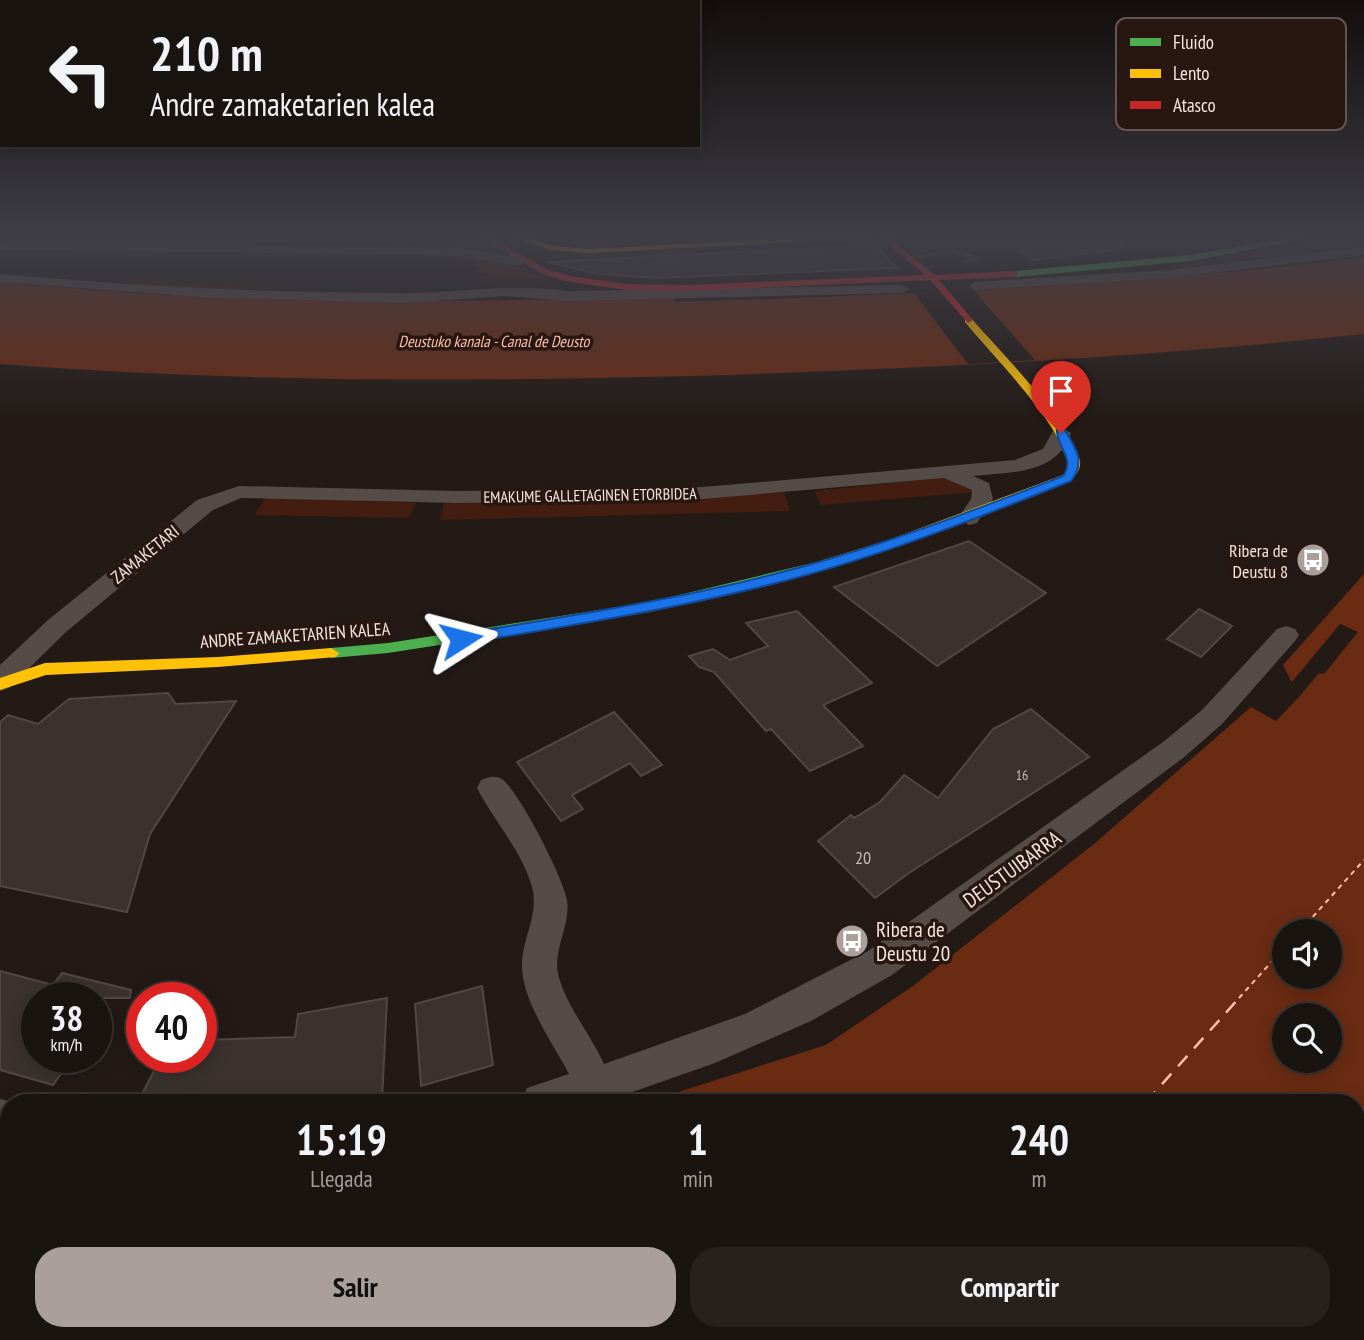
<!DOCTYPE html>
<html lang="es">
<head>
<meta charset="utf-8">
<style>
	:root { --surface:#1a1410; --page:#27211e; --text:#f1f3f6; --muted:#9f9e9f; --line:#383330; --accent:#aa9f9b }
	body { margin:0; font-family:"PT Sans Narrow",sans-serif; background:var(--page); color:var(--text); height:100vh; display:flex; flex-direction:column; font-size:26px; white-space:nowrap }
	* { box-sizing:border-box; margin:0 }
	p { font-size:23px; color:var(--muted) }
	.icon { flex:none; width:38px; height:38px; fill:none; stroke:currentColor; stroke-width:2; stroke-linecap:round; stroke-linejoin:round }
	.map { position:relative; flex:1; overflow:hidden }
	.details { position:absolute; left:0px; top:1094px; width:1365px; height:247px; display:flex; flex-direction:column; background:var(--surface); border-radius:28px 28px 0 0; box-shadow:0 4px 18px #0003,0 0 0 2px var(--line) }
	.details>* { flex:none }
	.banner { position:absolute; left:0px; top:0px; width:700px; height:147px; box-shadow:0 4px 18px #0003,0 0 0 2px var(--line); background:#1a1410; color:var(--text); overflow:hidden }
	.tools { position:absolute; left:1272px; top:919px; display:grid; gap:14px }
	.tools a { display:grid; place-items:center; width:70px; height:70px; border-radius:50%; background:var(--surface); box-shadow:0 4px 18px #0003,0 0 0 2px var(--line); font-size:35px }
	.speed { position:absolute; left:21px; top:982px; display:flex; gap:14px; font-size:35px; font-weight:700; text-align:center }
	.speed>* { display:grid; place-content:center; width:91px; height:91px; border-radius:50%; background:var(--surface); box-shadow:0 4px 18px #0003,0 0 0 2px var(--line); line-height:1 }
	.speed small { font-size:18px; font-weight:400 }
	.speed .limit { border:10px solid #d22; background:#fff; color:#111 }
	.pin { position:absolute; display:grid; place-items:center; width:60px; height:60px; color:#fff; margin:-72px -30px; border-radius:50% 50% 50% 0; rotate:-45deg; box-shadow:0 0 7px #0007 }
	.pin .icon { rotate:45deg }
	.me { position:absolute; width:77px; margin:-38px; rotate:81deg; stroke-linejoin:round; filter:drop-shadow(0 0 5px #0008) }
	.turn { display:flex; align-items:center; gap:24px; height:147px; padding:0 35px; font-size:32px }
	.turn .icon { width:91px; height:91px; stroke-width:2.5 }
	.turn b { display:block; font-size:49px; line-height:60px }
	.eta { display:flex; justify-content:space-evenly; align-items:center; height:119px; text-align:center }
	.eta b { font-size:42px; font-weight:800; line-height:49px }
	.primary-button { display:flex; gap:14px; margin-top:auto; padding:14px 35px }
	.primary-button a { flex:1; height:80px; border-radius:28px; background:var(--accent); color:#111; font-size:28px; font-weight:800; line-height:80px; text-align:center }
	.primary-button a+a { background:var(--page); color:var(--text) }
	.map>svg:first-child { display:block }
</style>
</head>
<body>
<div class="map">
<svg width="1364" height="1340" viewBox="0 0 1364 1340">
	<rect width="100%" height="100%" fill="#231a16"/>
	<g fill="#431d10">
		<path d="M959,236L980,239L922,251L908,241Z"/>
		<path d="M1295,244L1313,250L1180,268L1174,265Z"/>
		<path d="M375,255L472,256L505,262L547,278L541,282L531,279L481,282L483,276L490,275L473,273L483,268L471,265L480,262L455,260L459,256Z"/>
		<path d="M134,278H138L134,282L161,280L158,283L176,285L185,281L182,284L195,286L206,282L210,286L230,284L235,287H308L203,290L120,284Z"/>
		<path d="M943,478L959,479L976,492L821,505L814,491Z"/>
		<path d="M784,492L790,511L440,520L444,503L677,499Z"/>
		<path d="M266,497L416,503L409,518L255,515Z"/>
	</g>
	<g fill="#6a2b13" fill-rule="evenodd">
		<path d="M1364,258V334C1140,358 918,369 693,376C462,382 231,382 0,364V282C224,304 448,304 673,296L675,302C905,295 1135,285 1364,258Z"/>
		<path d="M1364,574V1340H0V1149L9,1151V1332H1356V1102L650,1101L826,1045L913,986L1094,844L1251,707L1276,721L1299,697L1283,665ZM1284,931H1330V976H1284ZM1284,1015H1330V1060H1284Z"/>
	</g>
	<g fill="#231a16">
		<path d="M973,290L1035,360L968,364L914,293Z"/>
		<path d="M1340,624L1358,632L1324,674L1319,673L1299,697L1291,683Z"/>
	</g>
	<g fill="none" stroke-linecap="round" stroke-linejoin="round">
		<g stroke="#ffbfa9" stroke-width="2" stroke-dasharray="5 4.5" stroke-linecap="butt">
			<path d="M1300,931L1364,860"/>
			<path d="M1239,998L1284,948"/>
		</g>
		<g stroke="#ffbfa9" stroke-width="2.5" stroke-dasharray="14 10" stroke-linecap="butt">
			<path d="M1146,1102L1240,997"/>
			<path d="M813,1340L828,1332"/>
		</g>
	</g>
	<g fill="#3b322f" stroke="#514744" stroke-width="2">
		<path d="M994,236H1121V249L1034,260Z"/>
		<path d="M874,245L898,268L656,278L598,274L548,262Z"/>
		<path d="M969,541L1046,593L937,666L834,587Z"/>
		<path d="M1199,609L1232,626L1201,657L1167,639Z"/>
		<path d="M797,611L872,683L823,705L863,746L810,771L771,729L766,731L714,672L699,667L689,656L713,649L730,660L768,646L746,623Z"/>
		<path d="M168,693L176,704L236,701L150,834L127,912L0,886V722L8,715L38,724L69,699Z"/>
		<path d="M1031,709L1089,757L909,873L875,898L818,841L851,815L854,818L880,802L904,775L938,798L993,729Z"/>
		<path d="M614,712L662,765L641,776L630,763L572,795L583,809L561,821L517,762Z"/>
		<path d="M0,971L53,985L62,973L131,990L130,998H37V1057H73L53,1085L0,1070Z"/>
		<path d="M482,986L493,1065L421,1086L415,1004Z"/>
		<path d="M387,998L382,1102H138L161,1057H201V1040L295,1037L298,1014Z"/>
	</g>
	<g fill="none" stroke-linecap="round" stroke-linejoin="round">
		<g fill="#554b47" fill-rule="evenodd">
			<path d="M1239,238H1243L1248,245H1244Z"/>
			<path d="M955,249L976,256L978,260L964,264V262L971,258L955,253L909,259L906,257Z"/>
		</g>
		<g fill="#554b47" fill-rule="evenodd">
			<path d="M0,241L463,248L519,258L526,262L519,266L463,256L0,249Z"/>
			<path d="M1364,247V255L1169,278L975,290L968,286L975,282L1169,270Z"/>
			<path d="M0,274C134,286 268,293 402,293C457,294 511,282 566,291L902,285L909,289L902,293L566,301L506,296L403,303L201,297L0,282Z"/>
			<path d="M1061,427L1071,433C1057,475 1010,472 973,476L989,483L993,499L977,523L969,525L958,518L971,499L972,490L944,478L703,499L458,503L241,498L213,510L66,632L9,688L0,691V665L48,620L197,500L239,486L458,491L703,487L1015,460L1043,449L1054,429Z"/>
			<path d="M1286,626L1295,629L1299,635L1295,641L1222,724L1183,758L892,975L811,1021L715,1063L604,1102H522L527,1088L569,1074C552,1041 520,999 522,961C524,934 539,914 532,887C522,851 494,821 477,788L481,780C488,777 495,775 502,779C519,791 564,879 567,900C571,925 553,948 558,974C566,1006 590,1033 604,1064L745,1014L868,951L1163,742L1202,710L1277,629Z"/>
			<path d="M0,1099L12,1102H9V1141L0,1139Z"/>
		</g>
		<g fill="#4caf50" fill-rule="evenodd">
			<path d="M1304,236H1321L1190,261L1015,277L1011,274L1015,271L1190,255Z"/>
			<path d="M825,560L830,561L832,564L830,567L650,612L388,653L331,658L323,653L331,648L388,643L650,602Z"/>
		</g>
		<g fill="#ffc107" fill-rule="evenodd">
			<path d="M507,236H519L553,246L588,249L830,236H877L873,238L588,253L552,250Z"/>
			<path d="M965,318H971C998,349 1072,424 1080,461C1081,469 1076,475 1071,481L899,546L830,567H820L818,564L820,561L889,540L1063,475C1066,471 1069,467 1067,461C1060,423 991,354 965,322Z"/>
			<path d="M331,648L339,653L336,657L218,667L46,675L0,690V678L45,663L218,657Z"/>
		</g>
		<path fill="#c62828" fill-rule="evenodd" d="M477,236H487L548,270L571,276L627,284L686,285L925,275L878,236H887L935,275L1015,271L1019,274L1015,277L939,280L973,320L968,323L930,280L686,291L627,290L570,282L542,274Z"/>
	</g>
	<linearGradient id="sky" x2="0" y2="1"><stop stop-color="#130e0c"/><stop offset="0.56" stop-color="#3f3e47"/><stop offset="1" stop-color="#3f3e47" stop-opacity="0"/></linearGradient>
	<rect width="1364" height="423" fill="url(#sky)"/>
	<path fill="#1a73e8" stroke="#114b97" stroke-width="2" d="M1057,430H1065C1076,449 1086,462 1071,481C985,515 899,549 810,574C696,606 578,624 461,644L453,639L461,634C575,615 689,598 801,567C890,543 977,509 1063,476C1076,459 1056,446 1057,430Z"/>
	<defs>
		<symbol id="bus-disc" viewBox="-11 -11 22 22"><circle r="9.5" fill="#aa9f9b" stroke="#281711"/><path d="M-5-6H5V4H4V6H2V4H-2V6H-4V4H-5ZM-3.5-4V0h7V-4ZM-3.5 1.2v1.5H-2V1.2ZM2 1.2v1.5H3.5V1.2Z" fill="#fff"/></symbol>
	</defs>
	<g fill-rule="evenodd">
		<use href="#bus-disc" x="1294" y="541" width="38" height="38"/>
		<use href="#bus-disc" x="833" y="922" width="38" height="38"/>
	</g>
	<g text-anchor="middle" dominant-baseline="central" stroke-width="7" stroke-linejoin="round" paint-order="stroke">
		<g font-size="14" fill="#c5b9b5">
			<text x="1022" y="775">16</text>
		</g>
		<g font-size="16" font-style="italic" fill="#ffbfa9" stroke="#281711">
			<text x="494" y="341">Deustuko kanala - Canal de Deusto</text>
		</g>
		<g font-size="16" fill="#f3e6e2" stroke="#281711">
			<text transform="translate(590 495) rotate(-1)">EMAKUME GALLETAGINEN ETORBIDEA</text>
		</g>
		<g font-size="18" fill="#f3e6e2" stroke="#281711" text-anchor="end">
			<text x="1288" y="550">Ribera de<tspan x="1288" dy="21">Deustu 8</tspan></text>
		</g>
		<g font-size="18" fill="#f3e6e2" stroke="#281711">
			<text transform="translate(145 554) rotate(-39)">ZAMAKETARI</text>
			<text transform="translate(295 635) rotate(-4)">ANDRE ZAMAKETARIEN KALEA</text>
		</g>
		<g font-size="18" fill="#c5b9b5">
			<text x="863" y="857">20</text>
		</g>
		<g font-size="21" fill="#f3e6e2" stroke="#281711">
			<text transform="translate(1012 869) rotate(-36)">DEUSTUIBARRA</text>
		</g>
		<g font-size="21" fill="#f3e6e2" stroke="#281711" text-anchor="start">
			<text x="876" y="929">Ribera de<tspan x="876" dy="24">Deustu 20</tspan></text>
		</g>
	</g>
	<rect x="1116" y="18" width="230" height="112" rx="10" fill="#281711" stroke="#655550" stroke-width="2"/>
	<rect x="1130" y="38" width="31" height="8" fill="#4caf50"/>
	<rect x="1130" y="69" width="31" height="9" fill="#ffc107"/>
	<rect x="1130" y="101" width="31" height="8" fill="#c62828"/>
	<g font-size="19" fill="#f3e6e2">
		<text x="1173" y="49">Fluido</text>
		<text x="1173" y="80">Lento</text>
		<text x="1173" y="112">Atasco</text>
	</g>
</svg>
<div class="tools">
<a><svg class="icon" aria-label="sound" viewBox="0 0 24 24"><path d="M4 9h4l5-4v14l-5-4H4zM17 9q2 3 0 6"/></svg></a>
<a><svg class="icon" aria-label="search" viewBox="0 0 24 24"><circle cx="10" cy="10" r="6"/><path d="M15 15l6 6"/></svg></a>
</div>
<div class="speed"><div>38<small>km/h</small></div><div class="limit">40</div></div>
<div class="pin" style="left:1061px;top:433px;background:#d93025"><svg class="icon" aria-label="arrive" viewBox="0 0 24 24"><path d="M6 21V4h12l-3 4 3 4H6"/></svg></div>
<svg class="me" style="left:461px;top:639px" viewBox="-20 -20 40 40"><path d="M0-17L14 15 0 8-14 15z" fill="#1a73e8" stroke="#fff" stroke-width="4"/></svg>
<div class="banner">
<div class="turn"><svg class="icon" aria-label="left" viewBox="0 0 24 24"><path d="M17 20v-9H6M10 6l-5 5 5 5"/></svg><div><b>210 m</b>Andre zamaketarien kalea</div></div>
</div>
<section class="details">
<div class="eta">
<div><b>15:19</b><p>Llegada</p></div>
<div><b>1</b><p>min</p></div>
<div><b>240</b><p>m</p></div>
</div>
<div class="primary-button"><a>Salir</a><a>Compartir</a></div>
</section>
</div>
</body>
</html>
